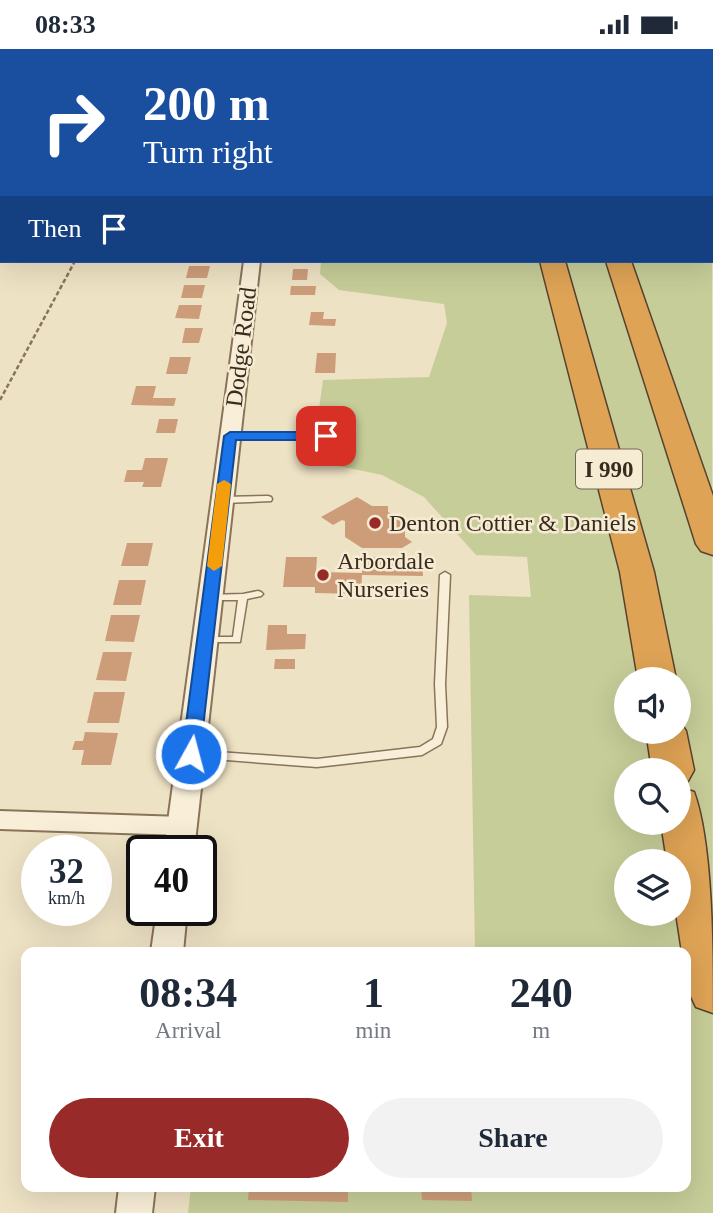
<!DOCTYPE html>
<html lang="en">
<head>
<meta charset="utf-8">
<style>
	:root { --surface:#fff; --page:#f2f2f3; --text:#1f2937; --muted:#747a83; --accent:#992a2a }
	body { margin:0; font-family:"Times New Roman",serif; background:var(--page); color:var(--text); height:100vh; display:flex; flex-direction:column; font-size:26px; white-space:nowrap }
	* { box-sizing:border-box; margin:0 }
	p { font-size:23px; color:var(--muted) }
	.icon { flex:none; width:38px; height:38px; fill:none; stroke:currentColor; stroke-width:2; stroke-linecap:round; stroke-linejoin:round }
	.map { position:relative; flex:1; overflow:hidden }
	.details { position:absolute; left:21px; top:898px; width:670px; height:245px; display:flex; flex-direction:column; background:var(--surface); border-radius:14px; box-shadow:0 7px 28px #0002 }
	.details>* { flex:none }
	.hud { position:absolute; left:0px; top:0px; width:714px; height:214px; box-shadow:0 7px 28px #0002; background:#1a4fa0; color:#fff; overflow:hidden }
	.buttons { position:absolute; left:614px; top:618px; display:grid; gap:14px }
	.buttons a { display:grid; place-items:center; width:77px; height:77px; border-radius:50%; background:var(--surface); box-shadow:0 7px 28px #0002; font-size:35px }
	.speed { position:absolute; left:21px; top:786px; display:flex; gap:14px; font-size:35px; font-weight:700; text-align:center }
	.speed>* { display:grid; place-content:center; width:91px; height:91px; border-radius:50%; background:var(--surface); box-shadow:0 7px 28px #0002; line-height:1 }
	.speed small { font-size:18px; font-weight:400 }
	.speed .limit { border:4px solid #111; border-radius:10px; background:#fff; color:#111 }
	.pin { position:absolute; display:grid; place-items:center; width:60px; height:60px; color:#fff; margin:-30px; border-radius:14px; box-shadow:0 4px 10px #0006 }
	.me { position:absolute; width:77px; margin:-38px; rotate:7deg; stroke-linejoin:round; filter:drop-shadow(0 0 5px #0008) }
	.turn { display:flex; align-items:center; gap:24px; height:147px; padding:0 28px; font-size:32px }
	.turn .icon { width:91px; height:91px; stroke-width:2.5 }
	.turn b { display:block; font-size:49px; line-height:60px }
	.then { display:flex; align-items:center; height:66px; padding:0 28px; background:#0003; gap:14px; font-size:26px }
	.eta { display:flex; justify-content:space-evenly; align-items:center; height:119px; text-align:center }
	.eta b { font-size:42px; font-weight:700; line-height:49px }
	.button { display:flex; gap:14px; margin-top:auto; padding:14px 28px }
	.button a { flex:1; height:80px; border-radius:42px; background:var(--accent); color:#fff; font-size:28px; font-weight:700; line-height:80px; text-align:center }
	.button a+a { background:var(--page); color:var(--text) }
	.status { display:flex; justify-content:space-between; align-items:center; height:49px; padding:0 35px; background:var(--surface); direction:ltr }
	.status svg { height:19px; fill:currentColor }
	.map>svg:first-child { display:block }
</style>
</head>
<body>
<div class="status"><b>08:33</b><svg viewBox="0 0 49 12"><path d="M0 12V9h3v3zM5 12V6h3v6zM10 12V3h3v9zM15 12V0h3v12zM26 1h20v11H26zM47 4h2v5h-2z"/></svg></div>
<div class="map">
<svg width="713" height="1164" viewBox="0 0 713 1164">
	<rect width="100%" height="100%" fill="#eee2c4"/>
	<path fill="#c6cd98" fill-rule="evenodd" d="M712,128L713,1164H188L191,1138H686V903H475L469,546L531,548L527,508L476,506L424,448L382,426L339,417L340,382L316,381L323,331L429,328L447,274L444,255L339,241L320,225L321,212H712ZM626,630H679V682H626ZM626,721H679V774H626ZM626,812H679V864H626Z"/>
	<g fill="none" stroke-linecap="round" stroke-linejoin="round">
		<path stroke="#6d9087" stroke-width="2.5" d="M633,0L635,2"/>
	</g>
	<g fill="#cd9d7a">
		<path d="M189,217H210L207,229H186Z"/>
		<path d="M293,220H308L307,231H292Z"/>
		<path d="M184,236H205L202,249H181Z"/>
		<path d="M291,237H316L315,246H290Z"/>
		<path d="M179,256H202L199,270L175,269Z"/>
		<path d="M311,263H324L323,270H336L335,277L309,276Z"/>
		<path d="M185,279H203L199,294H182Z"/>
		<path d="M317,304H336L335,324H315Z"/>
		<path d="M170,308H191L187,325H166Z"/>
		<path d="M136,337H156L153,349H176L174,357L131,356Z"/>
		<path d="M159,370H178L175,384H156Z"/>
		<path d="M145,409H168L161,438H142L144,433H124L127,421H142Z"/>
		<path d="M357,448L372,457H388V463L405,473V488L412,493L402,499H362L345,488V472L342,471L333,476L321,468Z"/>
		<path d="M127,494H153L148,517H121Z"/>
		<path d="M286,508H317L316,523L362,524V508H422L423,527L362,526L361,545L315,544V538H283Z"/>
		<path d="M119,531H146L141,556H113Z"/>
		<path d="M111,566H140L134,593L105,592Z"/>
		<path d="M268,576H287V585H306L305,600L266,601Z"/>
		<path d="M103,603H132L126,632L96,631Z"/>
		<path d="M275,610H295V620H274Z"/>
		<path d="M94,643H125L119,674H87Z"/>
		<path d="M85,683L118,684L111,716H81L84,701H72L75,692H83Z"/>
		<path d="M249,1138H348V1153L248,1151Z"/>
		<path d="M421,1138H471L472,1152L422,1151Z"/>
	</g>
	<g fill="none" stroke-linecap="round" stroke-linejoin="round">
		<defs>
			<g id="service">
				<path d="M227,385H326L330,387L326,389H230L226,387Z"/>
				<path d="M268,447L271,448L272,450L271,452L223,454L219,451L223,448Z"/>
				<path d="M445,523L450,526L445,635L447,678L441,695L422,706L317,718L187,708L186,705L187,702L191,701L317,710L420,698L433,690L437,678L435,635L440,526Z"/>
				<path d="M258,542L261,543L263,545L261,547L247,550L240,593H204L202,591L204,589L207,588H233L238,551H211L206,548L208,546L243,545Z"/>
			</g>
			<g id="minor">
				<rect x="712" y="2" width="1" height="6"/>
				<rect x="0" y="54" width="2" height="6"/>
				<path d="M0,77H2L0,85Z"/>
				<path d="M0,762L182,768L190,771L193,777L190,783L182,786L0,780Z"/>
			</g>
			<g id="tertiary">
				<rect x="273" y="0" width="12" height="2"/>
				<path d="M244,212H260L194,802H164Z"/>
				<path d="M157,861H187L183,903H151Z"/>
				<path d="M119,1138H155L152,1164H116Z"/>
			</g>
			<path id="secondary" d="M0,1L6,2H2V9Z"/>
			<g id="motorway">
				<path d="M411,0H429L430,2H412Z"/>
				<path d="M458,0H476L477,2H459Z"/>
				<path d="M507,0H525L526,2H508Z"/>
				<path d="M568,0H588L589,2H569Z"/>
				<path d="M540,212H565L654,523L676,630H638L620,523Z"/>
				<path d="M606,212H631L713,447V506L701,502L696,495Z"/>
				<path d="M679,671L686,682L694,721L688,732L679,735V721H652L646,682H679Z"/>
				<path d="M679,738L694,743C713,795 713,904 713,964L696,958L689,943L686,903H682L676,864H679V812H667L661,774H679Z"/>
			</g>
		</defs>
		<use href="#service" stroke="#89745a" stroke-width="3"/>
		<use href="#minor" stroke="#89745a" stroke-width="4"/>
		<use href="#tertiary" stroke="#89745a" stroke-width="4"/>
		<use href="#secondary" stroke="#6b553e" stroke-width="4"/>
		<use href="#motorway" stroke="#57422f" stroke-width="3"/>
		<g stroke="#89745a" stroke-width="2" stroke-dasharray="2.5 2" stroke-linecap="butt">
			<path d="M647,0L655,2"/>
			<path d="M684,2L703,0"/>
		</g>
		<path stroke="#89745a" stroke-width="2.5" stroke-dasharray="4.5 2.5" stroke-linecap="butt" d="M0,351L75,212"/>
		<use href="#service" fill="#f9efd8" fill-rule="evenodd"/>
		<use href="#minor" fill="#f9efd8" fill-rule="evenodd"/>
		<use href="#tertiary" fill="#f9efd8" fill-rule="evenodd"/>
		<use href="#secondary" fill="#f9efd8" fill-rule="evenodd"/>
		<use href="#motorway" fill="#dea355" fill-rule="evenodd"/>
	</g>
	<path fill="#1a73e8" stroke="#114b97" stroke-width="2" d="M230,383H326L332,387L326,391H236L200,705L197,709H185L182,705L224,387Z"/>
	<path fill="#f59e0b" d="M224,431L231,435L222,517L214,522L207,517L217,435Z"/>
	<g fill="#992a2a" stroke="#f6ecd4" stroke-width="2.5">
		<circle cx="375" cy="474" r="7"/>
		<circle cx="323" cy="526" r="7"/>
	</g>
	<g text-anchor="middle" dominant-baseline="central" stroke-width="5" stroke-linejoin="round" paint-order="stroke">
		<rect fill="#f6ecd4" stroke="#726655" stroke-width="2" x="576" y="400.5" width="66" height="39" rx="5"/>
		<g font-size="23" font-weight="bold" fill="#392c1e">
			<text x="609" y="420">I 990</text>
		</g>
		<g font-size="24" fill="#392c1e" stroke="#f6ecd4">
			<text transform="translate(241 298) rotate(-83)">Dodge Road</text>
		</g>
		<g font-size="24" fill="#392c1e" stroke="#f6ecd4" text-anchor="start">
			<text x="389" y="474">Denton Cottier &amp; Daniels</text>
			<text x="337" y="512">Arbordale<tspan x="337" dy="28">Nurseries</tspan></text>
		</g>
	</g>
</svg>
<div class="buttons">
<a><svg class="icon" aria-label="sound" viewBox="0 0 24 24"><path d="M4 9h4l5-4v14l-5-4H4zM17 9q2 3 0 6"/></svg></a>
<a><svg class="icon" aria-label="search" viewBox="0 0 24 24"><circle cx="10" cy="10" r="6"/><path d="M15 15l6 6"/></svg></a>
<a><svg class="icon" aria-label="layers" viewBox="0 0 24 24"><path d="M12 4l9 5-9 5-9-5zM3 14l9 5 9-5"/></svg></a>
</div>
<div class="speed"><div>32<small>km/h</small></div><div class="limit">40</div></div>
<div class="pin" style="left:326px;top:387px;background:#d93025"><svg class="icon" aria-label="arrive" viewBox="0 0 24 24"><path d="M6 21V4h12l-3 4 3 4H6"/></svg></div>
<svg class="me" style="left:191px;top:705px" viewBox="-20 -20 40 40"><circle r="17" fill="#1a73e8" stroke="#fff" stroke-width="3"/><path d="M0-11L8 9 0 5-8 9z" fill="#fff"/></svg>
<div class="hud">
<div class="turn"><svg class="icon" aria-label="right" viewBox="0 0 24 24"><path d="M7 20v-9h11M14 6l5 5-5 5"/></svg><div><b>200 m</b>Turn right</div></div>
<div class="then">Then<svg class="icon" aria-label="arrive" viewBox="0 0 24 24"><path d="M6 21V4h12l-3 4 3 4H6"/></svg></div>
</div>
<section class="details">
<div class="eta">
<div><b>08:34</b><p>Arrival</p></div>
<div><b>1</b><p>min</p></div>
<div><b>240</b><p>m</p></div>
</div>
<div class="button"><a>Exit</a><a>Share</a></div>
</section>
</div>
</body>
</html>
